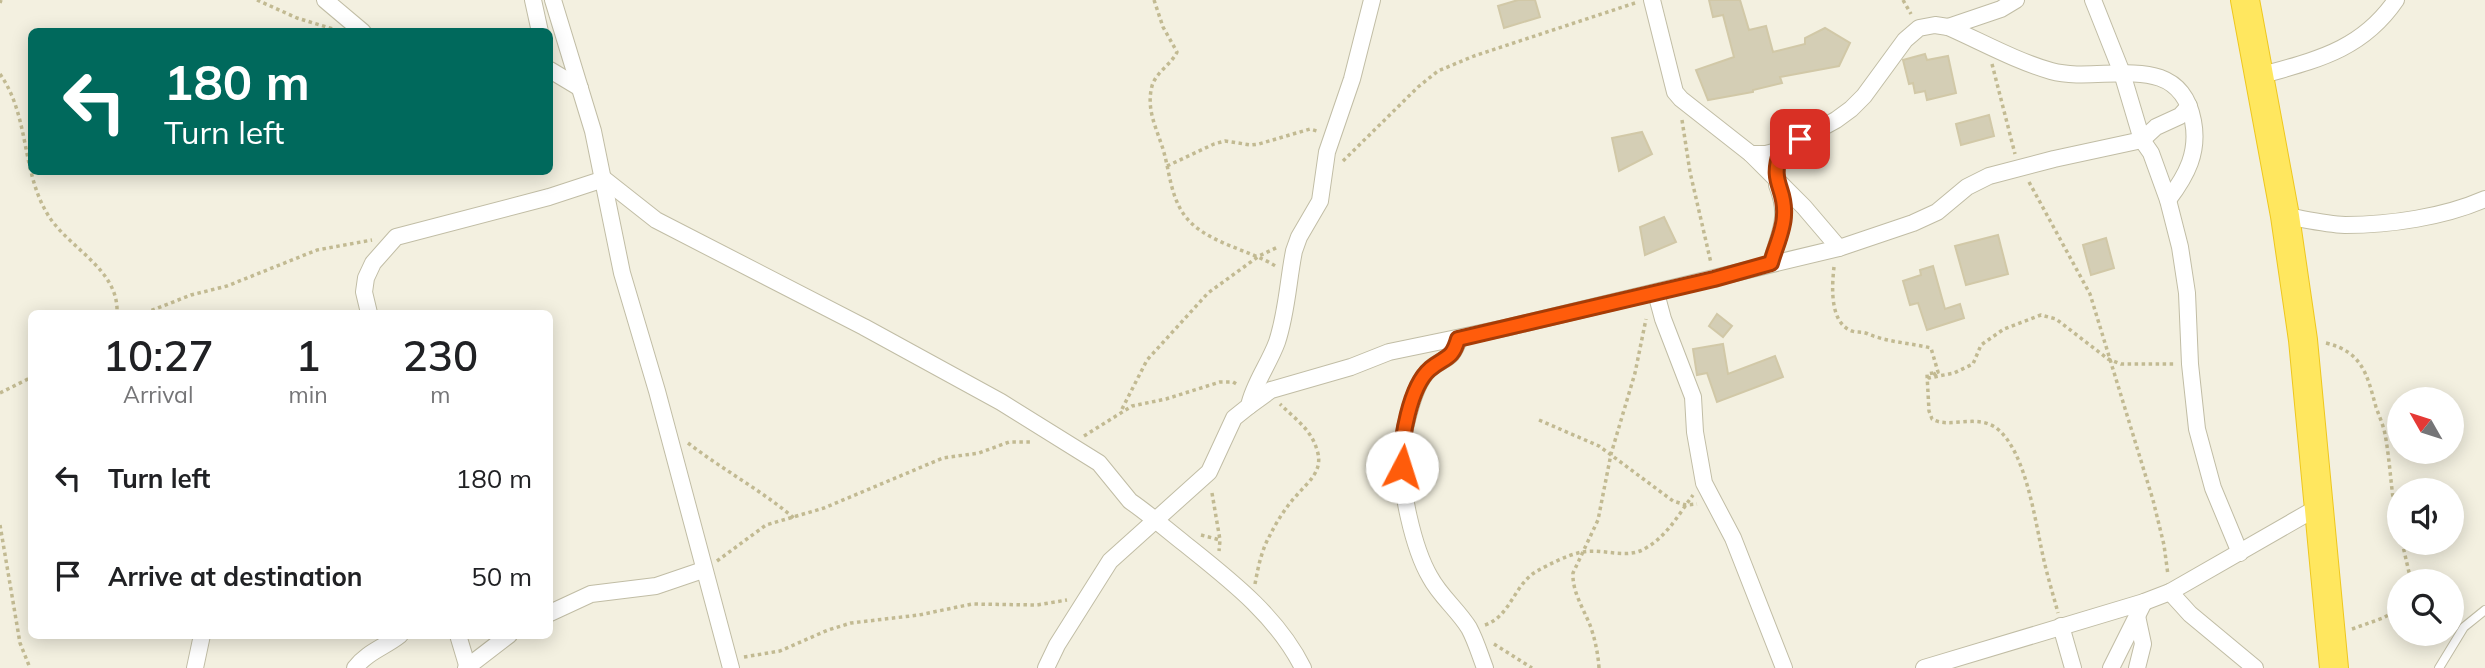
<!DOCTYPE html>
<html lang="en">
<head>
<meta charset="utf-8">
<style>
	:root { --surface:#fff; --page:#f6f6f6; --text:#202124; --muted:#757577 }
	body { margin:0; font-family:Mulish,sans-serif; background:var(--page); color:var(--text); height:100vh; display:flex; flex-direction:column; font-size:26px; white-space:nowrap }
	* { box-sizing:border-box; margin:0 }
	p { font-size:23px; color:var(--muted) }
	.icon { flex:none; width:38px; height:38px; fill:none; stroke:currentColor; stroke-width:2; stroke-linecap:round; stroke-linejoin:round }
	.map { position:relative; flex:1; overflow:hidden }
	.drawer { position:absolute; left:28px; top:310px; width:525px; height:329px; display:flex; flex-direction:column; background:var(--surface); border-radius:10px; box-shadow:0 4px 18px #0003 }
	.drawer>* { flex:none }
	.guide { position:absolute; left:28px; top:28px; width:525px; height:147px; border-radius:10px; box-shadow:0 4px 18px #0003; background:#00695c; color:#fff; overflow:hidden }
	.needle { width:46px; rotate:309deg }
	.buttons { position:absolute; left:2387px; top:387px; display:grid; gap:14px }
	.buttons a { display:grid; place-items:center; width:77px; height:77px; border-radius:50%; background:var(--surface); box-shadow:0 4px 18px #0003; font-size:35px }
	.pin { position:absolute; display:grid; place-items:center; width:60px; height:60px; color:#fff; margin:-30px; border-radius:14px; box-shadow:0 4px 10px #0006 }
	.me { position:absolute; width:77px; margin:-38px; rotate:5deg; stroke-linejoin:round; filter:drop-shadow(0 0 5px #0008) }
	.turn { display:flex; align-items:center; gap:24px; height:147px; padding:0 21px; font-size:32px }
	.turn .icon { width:91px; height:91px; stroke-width:2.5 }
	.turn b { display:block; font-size:49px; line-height:60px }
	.eta { display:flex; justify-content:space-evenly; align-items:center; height:119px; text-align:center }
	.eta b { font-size:42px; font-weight:600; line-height:49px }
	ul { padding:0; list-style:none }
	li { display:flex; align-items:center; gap:21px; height:98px; padding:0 21px }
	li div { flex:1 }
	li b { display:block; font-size:26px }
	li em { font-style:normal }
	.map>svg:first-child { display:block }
</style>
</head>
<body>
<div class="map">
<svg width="2485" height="668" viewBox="0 0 2485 668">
	<rect width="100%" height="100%" fill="#f3f0e0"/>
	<g fill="#d4ceb5" stroke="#d1c8a7" stroke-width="2">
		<path d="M1518,0H1535L1540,17L1504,28L1498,6Z"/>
		<path d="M1709,0H1740L1749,30L1766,26L1773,52L1805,44V38L1825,28L1850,43L1839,66L1780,77L1782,83L1753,90V92L1708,100L1696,70L1734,57L1723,15L1713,17Z"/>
		<path d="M1925,54L1927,60L1948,56L1956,93L1927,100L1925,91L1915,93L1913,83L1909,84L1903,60Z"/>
		<path d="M1989,115L1994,136L1961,145L1956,124Z"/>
		<path d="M1642,132L1652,154L1619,171L1612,138Z"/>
		<path d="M1664,217L1676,242L1645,255L1640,227Z"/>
		<path d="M1998,235L2008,274L1966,285L1955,246Z"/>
		<path d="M2106,238L2114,268L2091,275L2083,245Z"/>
		<path d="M1933,266L1945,309L1960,304L1964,318L1927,330L1918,303L1910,305L1903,281L1921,275L1920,270Z"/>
		<path d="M1717,314L1732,326L1723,337L1709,326Z"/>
		<path d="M1723,344L1728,374L1775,356L1783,377L1717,402L1707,373L1697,375L1693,349Z"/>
	</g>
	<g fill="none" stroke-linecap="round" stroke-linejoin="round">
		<defs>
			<path id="lane" d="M2439,668L2464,627L2485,610"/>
			<g id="street">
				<path d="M325,0L363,32"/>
				<path d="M533,0L540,32"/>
				<path d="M553,0L593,131L622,273L657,391L731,668"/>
				<path d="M1652,0L1675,92L1681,99L1751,154L1804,207L1839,248"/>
				<path d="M2093,0L2122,73L2142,140L2151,153L2168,200L2180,247L2187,293L2190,364L2197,429L2213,488L2240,553"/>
				<path d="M1948,27L2001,9L2016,0"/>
				<path d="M550,70L580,88"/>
				<path d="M2259,76C2315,60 2361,51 2396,0"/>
				<path d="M1751,154H1766L1781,150L1836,120L1851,109L1864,96L1905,40L1919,28L1935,25L1948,27C1982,42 2016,61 2051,71C2101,85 2179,47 2193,121C2199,152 2187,175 2168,200"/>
				<path d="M2285,216C2304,219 2325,224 2345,225C2390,225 2444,217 2485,199"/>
				<path d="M1771,263C1780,231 1790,218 1777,185"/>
				<path d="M1653,293H1656L1663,319L1693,397L1695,432L1704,483L1733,538L1784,668"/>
				<path d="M369,313L364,292L366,278L373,263L396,237L549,197L604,179L656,220L864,327L1001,402L1099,463L1130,501C1149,514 1167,530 1185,544C1230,580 1277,616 1303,668"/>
				<path d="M1459,339C1452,360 1447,356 1431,368C1418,379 1412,401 1408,416C1405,427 1402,441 1401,453C1400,487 1413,548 1430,577C1440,596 1458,610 1469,628C1476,641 1480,655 1485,668"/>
				<path d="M1249,406L1271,390L1351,367L1389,352L1505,328L1839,248L1913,223L1937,212L1967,187L1989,176L2054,159L2142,140L2156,127L2180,116L2189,106"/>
				<path d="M2170,592L2190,614L2255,668"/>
				<path d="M550,613L591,594L656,586L703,570"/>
				<path d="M2061,626L2073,668"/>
				<path d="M458,635L467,665"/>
				<path d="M195,668L202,635"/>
				<path d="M355,668C367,652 385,647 400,635"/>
				<path d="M466,668L509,635"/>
				<path d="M1046,668L1057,645L1110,561L1209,472L1234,418L1249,406C1253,385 1269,364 1277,342C1287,312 1288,281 1294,251L1299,237L1320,201L1327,152L1352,79L1372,0"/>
				<path d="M1924,668L2144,602L2170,592L2320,506"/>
				<path d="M2111,668L2144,602"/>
				<path d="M2137,668L2143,644L2137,616"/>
			</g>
			<path id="highway" d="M2245,0L2285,216L2303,340L2334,668"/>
		</defs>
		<use href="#lane" stroke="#c1bda5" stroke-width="10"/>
		<use href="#street" stroke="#c1bda5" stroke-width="18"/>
		<use href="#highway" stroke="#eec71f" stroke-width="30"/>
		<g stroke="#c2ba92" stroke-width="3.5" stroke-dasharray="3.5 3.5" stroke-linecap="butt">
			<path d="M257,0L297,18L333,29"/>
			<path d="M1154,0L1163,27L1177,52C1171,65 1156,72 1152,86C1146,109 1156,127 1163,149C1169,169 1170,191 1181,210C1200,243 1248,248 1277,267"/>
			<path d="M1903,0L1911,14"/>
			<path d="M0,3L1,0"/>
			<path d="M1992,64L2015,154"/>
			<path d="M0,74C30,117 21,171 48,215C69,249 119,269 117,313"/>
			<path d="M1682,120L1690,172L1711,263"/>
			<path d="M1343,161L1418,87L1438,71L1474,56L1638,2"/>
			<path d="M1167,166L1214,144L1225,141L1251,145L1259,144L1310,129L1317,131"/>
			<path d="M2029,182L2090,294L2153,500L2164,545L2168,575"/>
			<path d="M1834,267C1832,285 1829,323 1852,331C1857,333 1862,331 1868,334C1887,342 1910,343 1931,348L1938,372L1927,374L1929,411L1932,419C1949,429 1974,414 1995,427C2026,449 2035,521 2043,556C2047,575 2053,594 2058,613"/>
			<path d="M145,313L191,295L227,286L317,250L372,240"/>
			<path d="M2326,343C2363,352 2367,375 2376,407C2379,416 2383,424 2385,434C2391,466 2391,499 2399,532"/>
			<path d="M1936,373L1929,378L1954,373L1973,364L1981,345L2004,329L2041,315L2056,319L2108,359L2121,364H2174"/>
			<path d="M0,393L32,377"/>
			<path d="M1122,409L1147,360L1208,293L1259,256L1278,247"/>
			<path d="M1539,420L1599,446L1673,501L1686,505L1697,504"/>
			<path d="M1084,436L1132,406L1166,399L1220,382H1233L1238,385"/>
			<path d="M688,443C723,470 761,490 794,518"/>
			<path d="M1212,493L1220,540L1219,551"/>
			<path d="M0,525L20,643L30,668"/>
			<path d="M1201,535L1220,540"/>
			<path d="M2402,542L2411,581"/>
			<path d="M717,561L766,525L824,508L943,458L979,453L1009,442H1032"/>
			<path d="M1255,584C1258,568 1261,552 1269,537C1276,523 1285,508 1296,496C1308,482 1324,471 1317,450C1311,429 1295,419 1280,404"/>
			<path d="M1485,625C1511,616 1514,584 1537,571C1550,564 1567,555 1582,552C1604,548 1627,560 1646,548C1667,536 1679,514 1693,495"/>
			<path d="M2352,629L2383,618L2399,609"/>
			<path d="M1494,644L1532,668"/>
			<path d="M744,657L780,651L828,630L851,623L919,615L972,604L1037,605L1067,600"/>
			<path d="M1599,668C1598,653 1595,639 1590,625C1583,608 1572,591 1573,573L1598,520L1611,454L1635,373L1646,319"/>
		</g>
		<use href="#lane" stroke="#fff" stroke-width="8"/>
		<use href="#street" stroke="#fff" stroke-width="16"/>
		<use href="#highway" stroke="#ffe75f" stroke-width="28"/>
	</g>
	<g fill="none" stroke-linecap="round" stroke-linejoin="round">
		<defs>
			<path id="route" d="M1402,467C1400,441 1410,386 1430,369C1446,356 1452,360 1458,339L1714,279L1771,263C1775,248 1784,230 1784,215C1786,186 1769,185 1781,150L1800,139"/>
		</defs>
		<use href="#route" stroke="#a63c07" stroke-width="18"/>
		<use href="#route" stroke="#ff5c0b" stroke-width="12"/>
	</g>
</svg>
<div class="buttons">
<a><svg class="needle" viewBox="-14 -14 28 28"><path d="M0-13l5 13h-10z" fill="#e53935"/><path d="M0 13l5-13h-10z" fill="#757577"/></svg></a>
<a><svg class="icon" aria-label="sound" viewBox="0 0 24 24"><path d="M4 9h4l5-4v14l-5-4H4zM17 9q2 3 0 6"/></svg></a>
<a><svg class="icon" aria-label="search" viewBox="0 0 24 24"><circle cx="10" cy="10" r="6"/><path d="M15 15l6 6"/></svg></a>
</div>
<div class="pin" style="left:1800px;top:139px;background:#d93025"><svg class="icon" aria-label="arrive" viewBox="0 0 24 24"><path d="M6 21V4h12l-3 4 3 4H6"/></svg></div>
<svg class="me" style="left:1402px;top:467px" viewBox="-20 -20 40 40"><circle r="19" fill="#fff"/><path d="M0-13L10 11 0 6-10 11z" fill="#ff5c0b"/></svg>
<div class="guide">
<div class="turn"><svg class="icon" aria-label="left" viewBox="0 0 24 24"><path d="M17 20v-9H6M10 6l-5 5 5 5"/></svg><div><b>180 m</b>Turn left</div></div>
</div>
<section class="drawer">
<div class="eta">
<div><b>10:27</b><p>Arrival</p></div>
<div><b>1</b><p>min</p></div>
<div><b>230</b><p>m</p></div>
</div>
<ul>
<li><svg class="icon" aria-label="left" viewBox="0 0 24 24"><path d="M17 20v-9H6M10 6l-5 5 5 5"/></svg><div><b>Turn left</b></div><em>180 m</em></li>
<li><svg class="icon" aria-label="arrive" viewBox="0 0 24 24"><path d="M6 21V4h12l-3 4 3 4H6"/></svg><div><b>Arrive at destination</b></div><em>50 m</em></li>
</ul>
</section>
</div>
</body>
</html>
